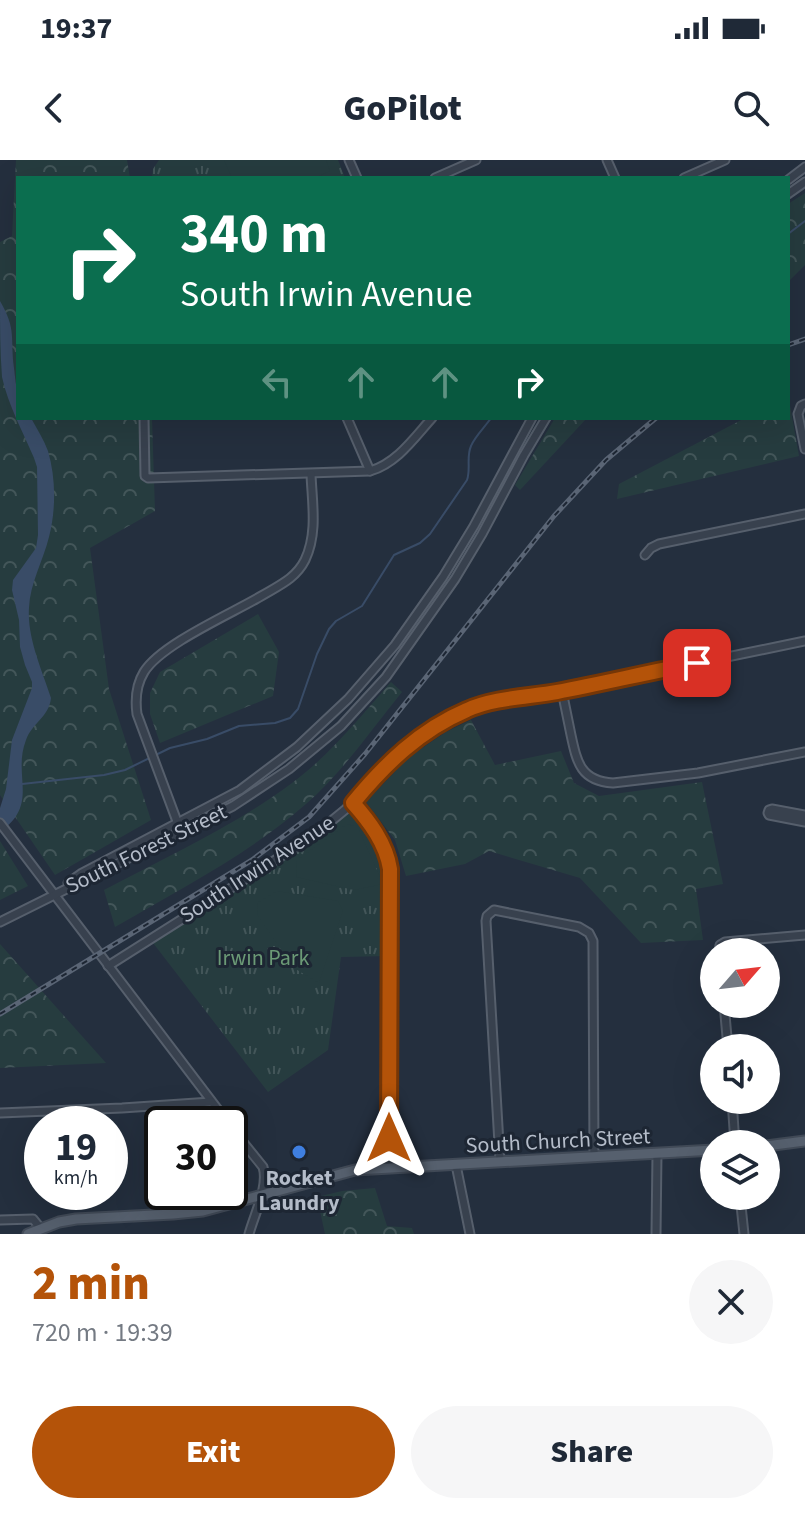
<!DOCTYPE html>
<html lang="en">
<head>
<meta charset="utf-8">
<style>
	:root { --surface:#fff; --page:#f6f6f7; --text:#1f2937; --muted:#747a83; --accent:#b45309 }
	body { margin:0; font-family:"Source Sans 3",sans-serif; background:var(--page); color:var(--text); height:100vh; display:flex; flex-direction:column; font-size:30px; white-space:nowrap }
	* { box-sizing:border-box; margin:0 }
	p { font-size:26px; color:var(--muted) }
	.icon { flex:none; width:44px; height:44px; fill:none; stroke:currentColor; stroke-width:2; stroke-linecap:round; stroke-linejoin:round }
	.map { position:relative; height:1074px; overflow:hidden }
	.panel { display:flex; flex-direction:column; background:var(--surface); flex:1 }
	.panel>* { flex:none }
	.guide { position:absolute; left:16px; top:16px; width:774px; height:244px; border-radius:0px; box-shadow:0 8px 32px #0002; background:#0b6e4f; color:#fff; overflow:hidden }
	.needle { width:52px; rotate:62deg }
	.tools { position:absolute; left:700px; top:778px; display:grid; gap:16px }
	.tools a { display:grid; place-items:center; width:80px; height:80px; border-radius:50%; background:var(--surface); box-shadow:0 8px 32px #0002; font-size:40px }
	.speed { position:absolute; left:24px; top:946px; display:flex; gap:16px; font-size:40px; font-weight:700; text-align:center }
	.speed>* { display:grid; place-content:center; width:104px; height:104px; border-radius:50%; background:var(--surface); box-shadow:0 8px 32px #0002; line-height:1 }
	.speed small { font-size:20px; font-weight:400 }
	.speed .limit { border:4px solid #111; border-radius:12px; background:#fff; color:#111 }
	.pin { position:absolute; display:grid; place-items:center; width:68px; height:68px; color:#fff; margin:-34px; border-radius:16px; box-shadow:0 4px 12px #0006 }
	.me { position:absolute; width:88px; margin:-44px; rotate:0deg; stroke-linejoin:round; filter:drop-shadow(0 0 6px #0008) }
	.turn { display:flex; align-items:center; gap:28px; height:168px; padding:0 32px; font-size:36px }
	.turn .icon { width:104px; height:104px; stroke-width:2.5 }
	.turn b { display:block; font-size:56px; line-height:68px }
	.lanes { display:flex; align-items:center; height:76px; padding:0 32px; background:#0003; justify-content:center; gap:40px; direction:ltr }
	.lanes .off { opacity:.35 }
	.round { display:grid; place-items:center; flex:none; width:84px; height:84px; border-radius:42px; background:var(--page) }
	.overview { display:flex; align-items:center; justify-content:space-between; height:136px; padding:0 32px }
	h1 { font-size:48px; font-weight:800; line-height:60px; color:var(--accent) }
	.button { display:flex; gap:16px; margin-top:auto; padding:16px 32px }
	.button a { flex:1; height:92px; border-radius:48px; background:var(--accent); color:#fff; font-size:32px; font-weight:800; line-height:92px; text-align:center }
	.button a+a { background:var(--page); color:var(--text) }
	.status { display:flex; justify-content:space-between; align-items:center; height:56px; padding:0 40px; background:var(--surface); direction:ltr }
	.status svg { height:22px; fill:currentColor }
	header { display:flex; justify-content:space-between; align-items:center; height:104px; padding:0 32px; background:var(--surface); font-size:36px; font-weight:800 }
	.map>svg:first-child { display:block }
</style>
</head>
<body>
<div class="status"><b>19:37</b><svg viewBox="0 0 49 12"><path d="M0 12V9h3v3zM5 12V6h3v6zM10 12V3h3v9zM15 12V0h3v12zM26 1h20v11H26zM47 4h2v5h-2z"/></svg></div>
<header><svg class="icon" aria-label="back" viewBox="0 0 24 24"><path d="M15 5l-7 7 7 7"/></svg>GoPilot<svg class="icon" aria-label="search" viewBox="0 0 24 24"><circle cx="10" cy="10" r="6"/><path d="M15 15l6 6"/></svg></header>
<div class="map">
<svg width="805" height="1074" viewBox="0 0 805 1074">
	<defs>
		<pattern id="forest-crowns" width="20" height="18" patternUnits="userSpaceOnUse" patternTransform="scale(2)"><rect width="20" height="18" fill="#263c3f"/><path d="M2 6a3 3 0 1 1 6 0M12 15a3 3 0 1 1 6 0" fill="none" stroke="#435659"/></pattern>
		<pattern id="park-tufts" width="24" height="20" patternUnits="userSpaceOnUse" patternTransform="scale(2)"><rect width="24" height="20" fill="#263c3f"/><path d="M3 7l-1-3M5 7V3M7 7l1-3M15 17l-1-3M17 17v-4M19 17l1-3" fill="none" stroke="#435659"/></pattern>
	</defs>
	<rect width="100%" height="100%" fill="#242f3e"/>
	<g fill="url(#forest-crowns)">
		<path d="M16,0H127L130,18H18V258H152L155,351L90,388L109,529L151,660L55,715L0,635V82L12,76Z"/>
		<path d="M805,33V105L788,122V44Z"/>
		<path d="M789,240L799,296L617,339L619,324L745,258H788Z"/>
		<path d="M555,258H587L520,330L515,325Z"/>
		<path d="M258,454L279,492L273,536L160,583L150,554V533L160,512Z"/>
		<path d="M391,522L402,532C371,570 343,612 306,644C249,694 180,729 115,767L104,730C166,697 236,665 292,623C330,595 360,557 391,522Z"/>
		<path d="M471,560L495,605L561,591L574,623L599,636L702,622L723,724L696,729L703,780L641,783L580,718L489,691L465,704L406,716L395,680L366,642L409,597L446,572Z"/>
		<path d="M0,681L28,726L0,740Z"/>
		<path d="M0,784L106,903L0,908Z"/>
		<path d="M375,1028L387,1066L412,1068L414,1074H325L317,1037L342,1031Z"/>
	</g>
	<g fill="url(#park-tufts)">
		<path d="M159,0H338L345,18H152L153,9Z"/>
		<path d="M353,643L387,696L389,796L341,797L328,890L268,932L150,779L290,691Z"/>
	</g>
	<g fill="#263c3f">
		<path d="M224,0H326L330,11L315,18H232Z"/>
		<path d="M347,664L354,666L359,670L383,724L354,730L296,717L297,700Z"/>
		<path d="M277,731L338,741L343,751L319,823L294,808L258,756L257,743Z"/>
	</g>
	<path fill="#394c67" d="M0,141C17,170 10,178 14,208C16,226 18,239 18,258H31C37,269 44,280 48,291C56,318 56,350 49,377C43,401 30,423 29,448C27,478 42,510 51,538C49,557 32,563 26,580C12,616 40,644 0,672V648L6,629L12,580L32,528V522L25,505L20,487L19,460L12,430L13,420L36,388L38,375L37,307L34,298C23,272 8,245 2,217C0,192 0,166 0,141Z"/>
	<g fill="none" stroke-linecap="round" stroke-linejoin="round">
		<g stroke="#394c67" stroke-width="2">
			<path d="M788,74L805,61"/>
			<path d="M22,624L104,615L125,610L170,588L207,579L239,566L275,563L290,558L298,549L317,494L329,469L336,461L362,446L394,395L420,383L430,374L467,320C471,309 466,297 471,286C475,276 485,267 491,258"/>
		</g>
		<defs>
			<g id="minor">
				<path d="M349,0L357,18"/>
				<path d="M607,0L615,18"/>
				<path d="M435,18L476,0"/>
				<path d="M684,18L725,0"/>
				<path d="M788,20L805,7"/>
				<path d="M788,34L805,22"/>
				<path d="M805,244L801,246L798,254L805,289"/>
				<path d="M144,258L145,316L148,318L370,311C397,303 414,278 432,258"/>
				<path d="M347,258L370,311"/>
				<path d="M645,395L651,388L659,384L805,354"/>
				<path d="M562,531C565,546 568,561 571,575C577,603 581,621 613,623L698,613L805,592"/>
				<path d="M353,643C369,661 386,683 390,709L389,1008"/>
				<path d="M805,655L772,649L769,650L768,653L769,655L805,662"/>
				<path d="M0,663L229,964"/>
				<path d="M178,664L137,554C135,539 136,525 144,512C161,484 233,453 263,435C280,425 296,418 305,400C318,373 312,342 311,314"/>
				<path d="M68,723L82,713L240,630L297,587L348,539L395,485L443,417L474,366L532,258"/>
				<path d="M0,762L233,646L289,609L341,566L386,517L455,419L482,374L524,295L546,258"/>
				<path d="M719,792L720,785L725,782L805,775"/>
				<path d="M108,806L313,676L346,649L384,607L401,591L430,570L466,550L487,543L562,531L805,481"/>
				<path d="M724,844L728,888"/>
				<path d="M732,940L735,984"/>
				<path d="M0,953L122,948L211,942"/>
				<path d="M230,966L263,1007C269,1026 254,1055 249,1074"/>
				<path d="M500,1001L486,761L487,756L494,750L579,767L589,773L593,781L594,996"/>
				<path d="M456,1005L470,1074"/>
				<path d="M740,1036L744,1074"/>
				<path d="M0,1060L33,1059L41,1069"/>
				<path d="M656,1074L657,994"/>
			</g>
			<g id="major">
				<path d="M766,986L805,981"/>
				<path d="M28,1074L59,1062L76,1059L173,1054L203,1051L355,1010L714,990"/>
			</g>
		</defs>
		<use href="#minor" stroke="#565f6c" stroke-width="11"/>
		<use href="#major" stroke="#414a57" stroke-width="13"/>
		<use href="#minor" stroke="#38414e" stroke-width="7"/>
		<use href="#major" stroke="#56606e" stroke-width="9"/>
		<defs>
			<g id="rail">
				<path d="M788,185L805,179"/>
				<path d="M0,854L252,700L309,657L365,594L554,356L606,300L656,258"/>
			</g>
		</defs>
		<use href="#rail" stroke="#5a6575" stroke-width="5"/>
		<use href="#rail" stroke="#1d2633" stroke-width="2" stroke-dasharray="6" stroke-linecap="butt"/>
	</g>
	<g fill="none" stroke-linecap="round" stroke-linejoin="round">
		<defs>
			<path id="route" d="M389,978L390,709C386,683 369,661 353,643C385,604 420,570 467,550C493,538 529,537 557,532C604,523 650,512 697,503"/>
		</defs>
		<use href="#route" stroke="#753606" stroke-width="20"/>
		<use href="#route" stroke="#b45309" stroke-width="14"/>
	</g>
	<circle fill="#3f7fe0" stroke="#1d2633" stroke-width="3" cx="299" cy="992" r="8"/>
	<g text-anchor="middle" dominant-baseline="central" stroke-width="6" stroke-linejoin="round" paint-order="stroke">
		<g font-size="22" fill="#b4bcc9" stroke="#1d2633">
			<text transform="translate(146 689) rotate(-26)">South Forest Street</text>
			<text transform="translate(257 709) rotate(-33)">South Irwin Avenue</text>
			<text transform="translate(558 981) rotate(-3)">South Church Street</text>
		</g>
		<g font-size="22" fill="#6b9a76" stroke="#1d2633">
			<text x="263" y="798">Irwin Park</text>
		</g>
		<g font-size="22" font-weight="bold" fill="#b4bcc9" stroke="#1d2633">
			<text x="299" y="1018">Rocket<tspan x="299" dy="25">Laundry</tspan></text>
		</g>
	</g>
</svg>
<div class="tools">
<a><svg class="needle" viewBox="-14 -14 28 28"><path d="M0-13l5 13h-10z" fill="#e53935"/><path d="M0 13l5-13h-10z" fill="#747a83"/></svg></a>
<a><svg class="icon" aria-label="sound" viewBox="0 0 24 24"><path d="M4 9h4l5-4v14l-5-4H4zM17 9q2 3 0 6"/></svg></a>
<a><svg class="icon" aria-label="layers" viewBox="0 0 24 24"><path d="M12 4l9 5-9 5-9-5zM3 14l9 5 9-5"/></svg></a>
</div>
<div class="speed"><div>19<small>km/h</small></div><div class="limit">30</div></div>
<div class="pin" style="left:697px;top:503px;background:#d93025"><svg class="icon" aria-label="arrive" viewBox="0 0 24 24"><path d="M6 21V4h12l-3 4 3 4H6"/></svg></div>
<svg class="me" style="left:389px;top:978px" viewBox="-20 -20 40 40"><path d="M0-17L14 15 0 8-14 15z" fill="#b45309" stroke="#fff" stroke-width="4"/></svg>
<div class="guide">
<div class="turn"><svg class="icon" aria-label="right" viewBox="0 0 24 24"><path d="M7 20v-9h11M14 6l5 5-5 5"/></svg><div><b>340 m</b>South Irwin Avenue</div></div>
<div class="lanes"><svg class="icon off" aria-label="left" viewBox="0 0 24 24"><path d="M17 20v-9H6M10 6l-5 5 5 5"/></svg><svg class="icon off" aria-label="ahead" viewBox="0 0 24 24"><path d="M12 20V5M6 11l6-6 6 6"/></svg><svg class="icon off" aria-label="ahead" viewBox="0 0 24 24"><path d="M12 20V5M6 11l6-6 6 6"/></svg><svg class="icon" aria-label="right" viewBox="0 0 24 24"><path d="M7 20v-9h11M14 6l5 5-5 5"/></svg></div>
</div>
</div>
<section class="panel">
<div class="overview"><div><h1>2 min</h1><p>720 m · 19:39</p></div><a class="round"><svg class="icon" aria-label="close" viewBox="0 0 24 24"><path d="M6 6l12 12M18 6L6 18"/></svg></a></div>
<div class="button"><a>Exit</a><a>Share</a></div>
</section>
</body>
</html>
